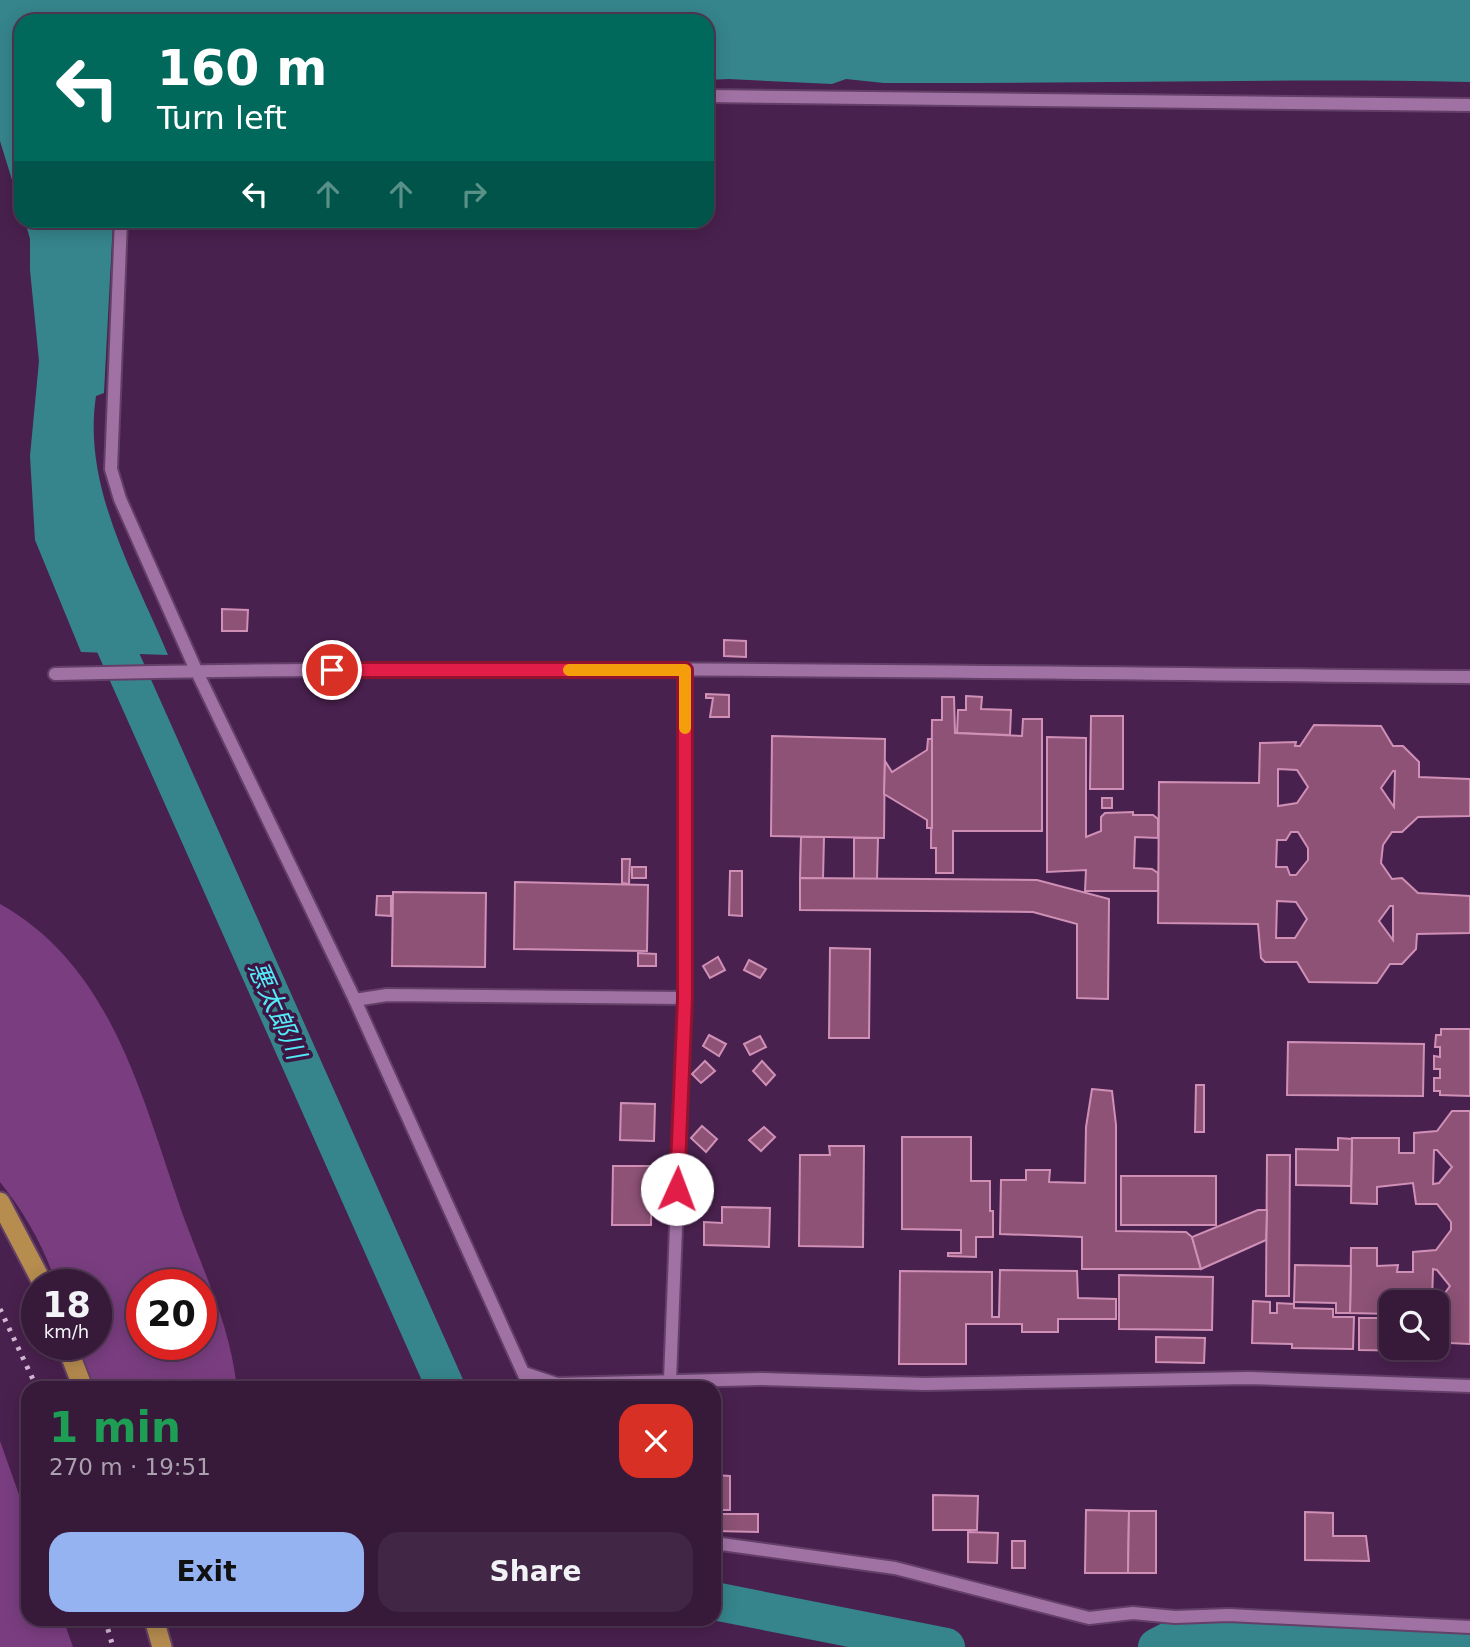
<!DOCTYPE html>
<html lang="en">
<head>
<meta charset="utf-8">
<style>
	:root { --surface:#37193a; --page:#422645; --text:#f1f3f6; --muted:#aaa0af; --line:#513854; --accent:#95b2f1 }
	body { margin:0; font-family:"DejaVu Sans","Noto Sans JP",sans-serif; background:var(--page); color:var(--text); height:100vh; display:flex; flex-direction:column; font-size:26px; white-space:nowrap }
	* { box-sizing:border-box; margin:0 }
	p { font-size:23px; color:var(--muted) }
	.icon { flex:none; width:38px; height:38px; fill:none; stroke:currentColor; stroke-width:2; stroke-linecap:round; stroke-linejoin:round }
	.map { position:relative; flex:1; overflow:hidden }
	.side { position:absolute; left:21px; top:1381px; width:700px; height:245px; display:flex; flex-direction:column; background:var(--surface); border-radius:21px; box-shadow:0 4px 18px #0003,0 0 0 2px var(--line) }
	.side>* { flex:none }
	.banner { position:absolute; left:14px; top:14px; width:700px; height:214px; border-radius:21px; box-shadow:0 4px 18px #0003,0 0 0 2px var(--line); background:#00695c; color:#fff; overflow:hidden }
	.tools { position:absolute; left:1379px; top:1290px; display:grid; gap:14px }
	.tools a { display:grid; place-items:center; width:70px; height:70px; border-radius:14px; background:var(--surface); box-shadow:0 4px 18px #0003,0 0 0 2px var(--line); font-size:35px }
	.speed { position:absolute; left:21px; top:1269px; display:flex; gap:14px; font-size:35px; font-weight:700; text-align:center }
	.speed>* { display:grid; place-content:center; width:91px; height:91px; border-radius:50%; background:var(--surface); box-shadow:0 4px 18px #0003,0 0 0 2px var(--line); line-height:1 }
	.speed small { font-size:18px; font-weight:400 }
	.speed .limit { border:10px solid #d22; background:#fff; color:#111 }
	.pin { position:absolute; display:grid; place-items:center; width:60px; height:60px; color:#fff; margin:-30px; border:4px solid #fff; border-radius:50%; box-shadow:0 2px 7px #0007 }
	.me { position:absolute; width:77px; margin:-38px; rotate:2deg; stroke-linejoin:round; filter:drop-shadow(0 0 5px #0008) }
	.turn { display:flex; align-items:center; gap:24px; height:147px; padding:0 28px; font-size:32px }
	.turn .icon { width:91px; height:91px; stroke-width:2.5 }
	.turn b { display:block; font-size:49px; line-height:60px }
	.lanes { display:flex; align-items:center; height:66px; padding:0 28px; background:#0003; justify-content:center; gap:35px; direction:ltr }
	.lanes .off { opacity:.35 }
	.round { display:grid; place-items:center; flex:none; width:74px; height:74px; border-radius:21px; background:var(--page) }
	.summary { display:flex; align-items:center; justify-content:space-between; height:119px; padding:0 28px }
	h1 { font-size:42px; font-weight:700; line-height:52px; color:#1e9e55 }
	.button { display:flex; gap:14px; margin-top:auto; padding:14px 28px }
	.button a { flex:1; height:80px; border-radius:21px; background:var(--accent); color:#111; font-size:28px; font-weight:700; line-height:80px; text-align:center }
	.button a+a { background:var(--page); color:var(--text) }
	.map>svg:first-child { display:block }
</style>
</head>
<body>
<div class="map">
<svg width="1470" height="1647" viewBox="0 0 1470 1647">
	<rect width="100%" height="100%" fill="#49214e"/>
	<g fill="#7a3e80" fill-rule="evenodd">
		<path d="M0,904C118,970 144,1109 187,1226C208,1282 230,1327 237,1388H92L77,1344H96V1284H56C45,1248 24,1212 0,1182ZM142,1284H201V1344H142Z"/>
		<path d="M0,1441L28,1520V1619H63L73,1647H0Z"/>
	</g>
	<g fill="#36858c">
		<path d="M0,0H1470V82C1275,78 1080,84 884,83L846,79L832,84L728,79L707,80V21H21V209L0,141Z"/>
		<path d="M25,221H113L104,393L96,396C82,487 134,573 168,655L81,652L35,540L30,456L39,361L30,270V239Z"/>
	</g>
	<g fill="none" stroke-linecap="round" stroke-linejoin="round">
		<g stroke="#36858c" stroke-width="38">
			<path d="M109,632L446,1388"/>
			<path d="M714,1601L946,1647"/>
			<path d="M1157,1647L1182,1634L1470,1644"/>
		</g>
	</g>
	<g fill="#8d5276" stroke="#d090b6" stroke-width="2" fill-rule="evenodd">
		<path d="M222,609L248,610L247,631H222Z"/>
		<path d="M724,640L746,641V657L724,656Z"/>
		<path d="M706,694L729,695V717H710L713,698H706Z"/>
		<path d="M966,696L982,697L981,709L1011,710L1010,735L957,733L958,710H966Z"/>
		<path d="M942,697H954L955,733L1022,736L1023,719H1042V831H953V873H936V848H931L932,720H942Z"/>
		<path d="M1091,716H1123V789H1090Z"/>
		<path d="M1314,725L1381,726L1393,746H1403L1419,762V777L1470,779V816L1418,817L1402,832H1392L1383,845L1381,863L1392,879L1402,878L1418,893L1470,896V933L1417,934L1416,949L1402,964H1390L1377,983L1309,982L1297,962H1265L1261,958L1258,924L1158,923L1159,782L1259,783L1260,743L1296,742L1295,746H1300ZM1278,769L1297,770L1308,787L1297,803L1278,806ZM1393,771H1395L1394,807L1381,788ZM1291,832H1298L1308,848V860L1296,875H1290L1287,867H1276L1277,840H1286ZM1277,901L1296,902L1307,919L1295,938H1276ZM1390,906H1393V940L1379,921Z"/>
		<path d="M772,736L885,739L884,838L771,836Z"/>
		<path d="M1047,737L1086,738V837L1101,831V817L1105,813L1133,812V815H1153L1158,819V838L1135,837L1134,868L1152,869L1158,873V891H1085L1086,870L1047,872Z"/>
		<path d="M928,739H932V828H927V820L884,794L885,761L892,772L927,750Z"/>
		<rect x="1102" y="798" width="10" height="10"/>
		<path d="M801,837H824L823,879L800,878Z"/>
		<path d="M854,838H878L877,879H854Z"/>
		<path d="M622,859H630L629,884L622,883Z"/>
		<rect x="632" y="867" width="14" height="11"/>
		<path d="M730,871H742V916L729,915Z"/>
		<path d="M800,878L1037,880L1109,899L1108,999L1077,998V924L1033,912L800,910Z"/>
		<path d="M515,882L648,885L647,951L514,949Z"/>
		<path d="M393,892L486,893L485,967L392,966Z"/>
		<path d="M377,896H391V916L376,915Z"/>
		<path d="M830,948L870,949L869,1038H829Z"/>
		<path d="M638,953L656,954V966H638Z"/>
		<path d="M718,957L725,970L710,978L703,966Z"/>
		<path d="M749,960L766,969L760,978L744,970Z"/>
		<path d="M1441,1029H1470V1096L1440,1095V1091H1434V1078H1440V1069H1434V1056L1440,1057V1047H1435L1436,1035H1441Z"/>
		<path d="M709,1035L726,1044L719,1056L703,1046Z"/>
		<path d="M760,1036L766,1047L750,1055L744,1044Z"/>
		<path d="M1288,1042L1424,1044L1423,1096L1287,1095Z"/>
		<path d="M705,1061L715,1071L701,1083L692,1074Z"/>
		<path d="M762,1061L775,1075L766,1085L753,1071Z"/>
		<path d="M1196,1085H1204V1132H1195Z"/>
		<path d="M1092,1089L1112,1091L1116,1125V1231L1186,1232L1192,1237L1201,1269H1082V1237L1000,1234L1001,1180H1026V1170H1050L1049,1182L1085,1183L1086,1127Z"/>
		<path d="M621,1103L655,1104L654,1141L620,1140Z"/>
		<path d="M1452,1111H1470V1344L1450,1343L1437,1324V1304L1450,1286L1437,1270L1433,1269L1432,1302H1391V1314L1350,1313L1351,1248H1377V1266L1398,1265L1397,1272H1413V1252L1436,1250L1451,1230V1222L1437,1204H1416L1413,1183L1377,1187V1204L1351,1203L1352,1138H1399V1153H1414V1133L1437,1131ZM1434,1150H1437L1452,1167L1439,1183L1433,1184Z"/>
		<path d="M702,1126L717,1139L706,1152L691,1138Z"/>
		<path d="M764,1127L775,1137L761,1151L749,1140Z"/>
		<path d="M902,1137H971V1181H990V1211H993V1237H976V1257L948,1256V1253H961V1230L902,1229Z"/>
		<path d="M1338,1138L1352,1139L1351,1186L1296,1185V1149L1338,1150Z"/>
		<path d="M829,1146H864L863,1247L799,1246L800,1155H830Z"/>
		<path d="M1267,1155H1290L1289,1296H1266Z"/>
		<path d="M613,1166H652L651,1225H612Z"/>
		<rect x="1121" y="1176" width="95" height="49"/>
		<path d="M722,1207L770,1208L769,1247L704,1245V1222L722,1223Z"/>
		<path d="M1258,1210H1267L1266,1240L1201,1269L1192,1237Z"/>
		<path d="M1295,1265L1351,1266L1350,1313H1336V1303L1294,1302Z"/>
		<path d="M1000,1270L1077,1271L1078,1298L1116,1299V1319H1058V1332H1022V1324H966V1364H899L900,1271L992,1272V1317H999Z"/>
		<path d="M1119,1275L1213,1277L1212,1330L1119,1329Z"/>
		<path d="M1253,1301L1270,1302V1313H1277V1303L1294,1304V1308L1333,1309V1317H1354L1353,1349L1292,1348V1344L1252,1343Z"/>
		<path d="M1359,1318H1391V1348H1419V1351L1359,1350Z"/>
		<path d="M1156,1337L1205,1338L1204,1363L1156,1362Z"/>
		<path d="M714,1475L730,1476V1510H714Z"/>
		<path d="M933,1495L978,1496L977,1530H933Z"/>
		<path d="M1086,1510L1129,1511L1128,1573H1085Z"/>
		<path d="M1129,1511H1156V1573H1128Z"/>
		<path d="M1305,1512L1333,1513V1536H1366L1369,1561L1305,1560Z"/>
		<path d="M714,1514H758V1532L714,1531Z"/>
		<path d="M968,1532L998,1533L997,1563L968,1562Z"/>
		<rect x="1012" y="1541" width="13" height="27"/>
	</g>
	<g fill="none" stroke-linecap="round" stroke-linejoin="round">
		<defs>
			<g id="service">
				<path d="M707,96L1470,105"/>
				<path d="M121,220L111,469L120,499L196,670L355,1000L530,1388"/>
				<path d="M55,674C527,663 999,673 1470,677"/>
				<path d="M355,1000L387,995L685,998"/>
				<path d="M524,1373L557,1384L761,1379L924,1384L1249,1378L1470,1386"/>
				<path d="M670,1380L685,998V670"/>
				<path d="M714,1543L895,1568L1089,1618L1133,1613L1175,1617L1229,1615L1470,1627"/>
			</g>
			<g id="trunk">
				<path d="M0,1202L43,1284"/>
				<path d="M66,1344L83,1388"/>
				<path d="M154,1619L162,1647"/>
			</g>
		</defs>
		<use href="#service" stroke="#644068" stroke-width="16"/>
		<use href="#trunk" stroke="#644068" stroke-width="23"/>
		<use href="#service" stroke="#a072a4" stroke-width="12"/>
		<use href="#trunk" stroke="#b68c4f" stroke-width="19"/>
		<g stroke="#d2b8d5" stroke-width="5" stroke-dasharray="3.5 7" stroke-linecap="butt">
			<path d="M0,1309L37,1388"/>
			<path d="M105,1619L113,1647"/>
		</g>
	</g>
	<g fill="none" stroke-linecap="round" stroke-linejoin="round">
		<defs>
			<path id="route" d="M332,670H685V998L677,1189"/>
		</defs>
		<use href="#route" stroke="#92132f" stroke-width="18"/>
		<use href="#route" stroke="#e11d48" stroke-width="12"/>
		<path stroke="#f59e0b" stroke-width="12" d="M569,670H685V728"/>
	</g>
	<g text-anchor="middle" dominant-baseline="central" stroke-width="7" stroke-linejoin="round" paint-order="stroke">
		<g font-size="26" font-style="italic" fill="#53eaf8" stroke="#3e1643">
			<text transform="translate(277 1010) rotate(66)">悪太郎川</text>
		</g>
	</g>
</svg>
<div class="tools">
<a><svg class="icon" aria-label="search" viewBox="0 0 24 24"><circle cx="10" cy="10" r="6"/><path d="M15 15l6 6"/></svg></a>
</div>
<div class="speed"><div>18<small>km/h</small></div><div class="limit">20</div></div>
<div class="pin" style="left:332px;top:670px;background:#d93025"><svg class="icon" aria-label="arrive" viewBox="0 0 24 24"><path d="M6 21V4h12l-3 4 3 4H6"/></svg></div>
<svg class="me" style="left:677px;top:1189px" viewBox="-20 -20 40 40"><circle r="19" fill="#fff"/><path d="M0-13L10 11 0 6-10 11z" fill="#e11d48"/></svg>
<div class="banner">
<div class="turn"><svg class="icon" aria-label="left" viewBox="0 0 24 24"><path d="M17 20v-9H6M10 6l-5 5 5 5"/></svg><div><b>160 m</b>Turn left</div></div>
<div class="lanes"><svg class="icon" aria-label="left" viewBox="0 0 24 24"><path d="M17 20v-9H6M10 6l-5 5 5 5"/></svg><svg class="icon off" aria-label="ahead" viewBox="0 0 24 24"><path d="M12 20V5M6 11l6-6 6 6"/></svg><svg class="icon off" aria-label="ahead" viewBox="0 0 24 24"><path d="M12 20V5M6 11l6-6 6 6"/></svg><svg class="icon off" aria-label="right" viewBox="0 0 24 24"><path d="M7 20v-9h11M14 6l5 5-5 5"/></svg></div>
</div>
<section class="side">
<div class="summary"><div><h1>1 min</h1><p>270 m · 19:51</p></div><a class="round" style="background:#d93025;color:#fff"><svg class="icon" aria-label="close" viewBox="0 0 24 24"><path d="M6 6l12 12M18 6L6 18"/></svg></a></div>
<div class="button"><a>Exit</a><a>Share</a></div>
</section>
</div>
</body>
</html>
